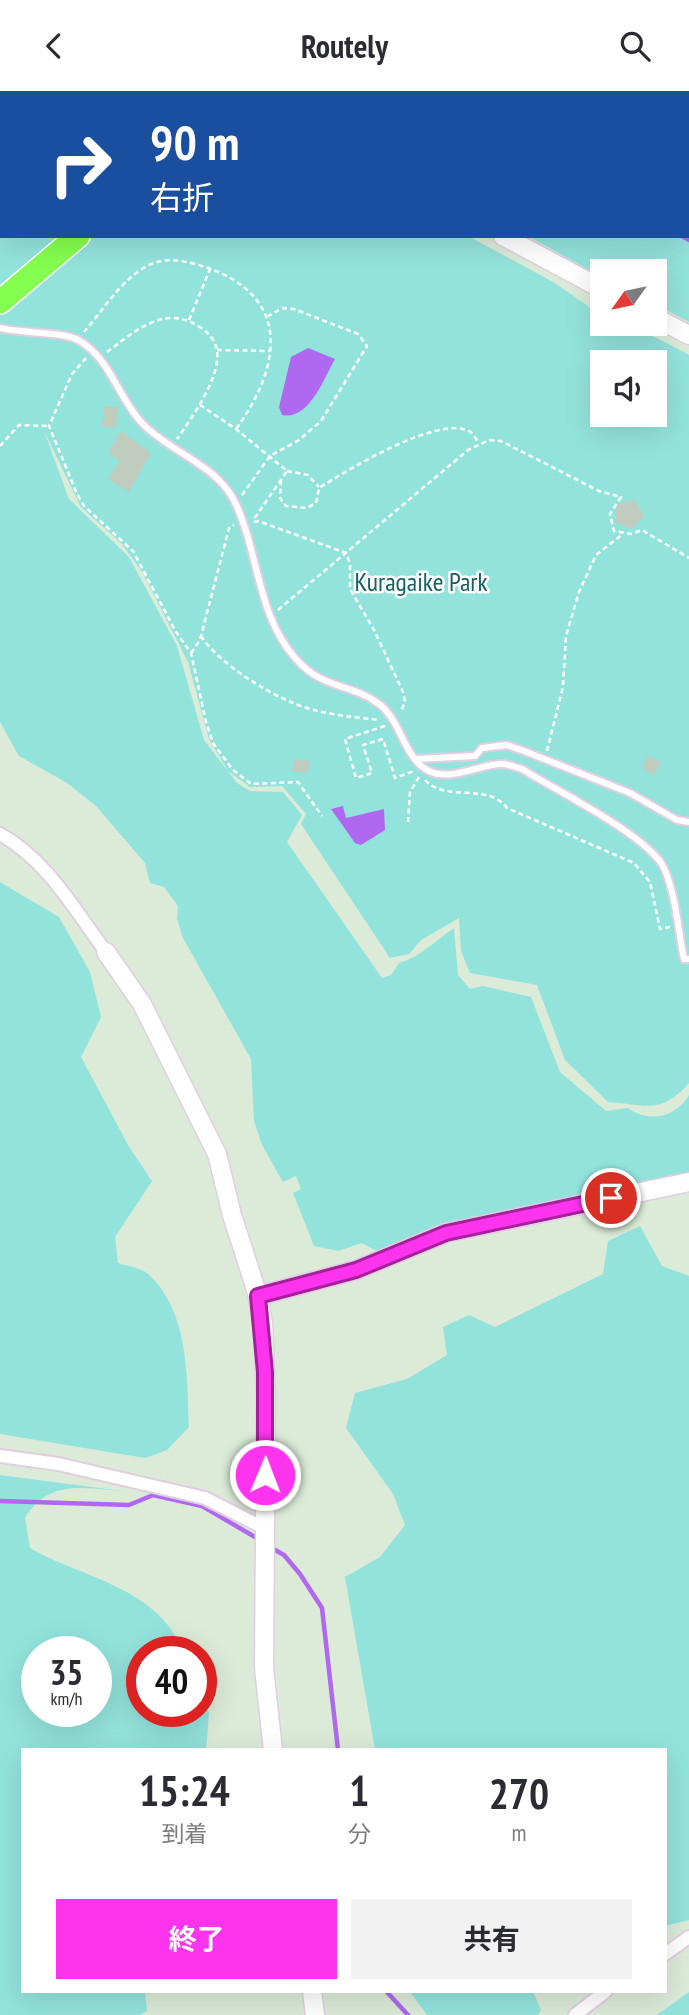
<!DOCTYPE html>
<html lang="ja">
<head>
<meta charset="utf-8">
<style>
	:root { --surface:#fff; --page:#f2f2f3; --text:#2b2b33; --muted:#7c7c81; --accent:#fd33ed }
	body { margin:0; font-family:"PT Sans Narrow","Noto Sans JP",sans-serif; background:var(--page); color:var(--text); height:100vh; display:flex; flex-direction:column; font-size:26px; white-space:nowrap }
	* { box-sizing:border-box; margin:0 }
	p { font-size:23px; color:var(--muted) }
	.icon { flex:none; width:38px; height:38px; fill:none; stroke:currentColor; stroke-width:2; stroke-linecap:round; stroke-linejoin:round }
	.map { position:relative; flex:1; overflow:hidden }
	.sheet { position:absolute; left:21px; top:1657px; width:646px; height:245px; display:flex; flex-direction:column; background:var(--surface); border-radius:0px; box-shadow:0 7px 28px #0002 }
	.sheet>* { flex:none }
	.hud { position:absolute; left:0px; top:0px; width:690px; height:147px; box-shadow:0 7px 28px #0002; background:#1a4fa0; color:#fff; overflow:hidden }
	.needle { width:46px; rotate:237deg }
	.fabs { position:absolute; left:590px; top:168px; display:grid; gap:14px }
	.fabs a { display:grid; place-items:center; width:77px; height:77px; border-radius:0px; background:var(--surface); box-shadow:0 7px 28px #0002; font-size:35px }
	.speed { position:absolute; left:21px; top:1545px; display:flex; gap:14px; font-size:35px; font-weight:700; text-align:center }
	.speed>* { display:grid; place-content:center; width:91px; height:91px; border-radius:50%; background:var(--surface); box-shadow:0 7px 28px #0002; line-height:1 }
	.speed small { font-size:18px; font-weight:400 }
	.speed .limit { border:10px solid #d22; background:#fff; color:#111 }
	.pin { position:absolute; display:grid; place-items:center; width:60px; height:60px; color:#fff; margin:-30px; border:4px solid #fff; border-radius:50%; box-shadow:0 2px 7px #0007 }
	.me { position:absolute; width:77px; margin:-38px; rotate:1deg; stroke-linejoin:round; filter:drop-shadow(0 0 5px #0008) }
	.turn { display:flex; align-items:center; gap:24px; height:147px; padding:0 35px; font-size:32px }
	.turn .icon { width:91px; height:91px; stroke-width:2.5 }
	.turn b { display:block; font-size:49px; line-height:60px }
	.eta { display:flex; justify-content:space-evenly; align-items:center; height:119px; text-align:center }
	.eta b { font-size:42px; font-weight:700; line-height:49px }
	.primary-button { display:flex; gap:14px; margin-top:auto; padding:14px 35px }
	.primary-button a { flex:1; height:80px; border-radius:0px; background:var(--accent); color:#fff; font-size:28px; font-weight:700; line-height:80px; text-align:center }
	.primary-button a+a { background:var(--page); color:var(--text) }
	header { display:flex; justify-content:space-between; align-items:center; height:91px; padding:0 35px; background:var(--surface); font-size:32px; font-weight:700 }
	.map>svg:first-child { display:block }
</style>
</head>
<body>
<header><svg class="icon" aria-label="back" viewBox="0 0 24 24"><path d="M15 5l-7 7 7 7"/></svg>Routely<svg class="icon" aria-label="search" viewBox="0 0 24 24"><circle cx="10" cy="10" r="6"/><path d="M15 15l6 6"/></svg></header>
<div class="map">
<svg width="689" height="1924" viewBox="0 0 689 1924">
	<rect width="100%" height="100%" fill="#dbebd8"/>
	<g fill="#93e3dd" fill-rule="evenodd">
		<path d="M461,0H689V231L655,213L654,180H602V186L528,145H688V2Z"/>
		<path d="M0,78L2,145H468L555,192L602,225V233C634,233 663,250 689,264V992C660,1025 644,1013 608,1011L565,969L537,894L470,882L461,860L459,827L421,849L409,863L390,867L301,733L306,723L282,695L250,696L228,680L209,648L188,571L143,482L122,453L81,416L44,340L69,408L129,466L177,555L204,649L237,692L250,700L283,701L302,724L287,751L382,887L391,884L399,872C420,866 436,849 454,837L458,884L470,898L483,895L531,906L560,981L606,1020L628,1017C648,1032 676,1027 689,1004V1085L380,1162L362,1152L338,1160L314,1155L293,1102L301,1098L296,1085L283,1091L262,1054L254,1030L251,968L183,847L177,828L178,815L164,796L150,792L145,772L96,715L67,692L19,665L0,631ZM602,271H654V324H602Z"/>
		<path d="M0,791L59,826L90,881L101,926L81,966L128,1054L152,1090L115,1146L118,1172C127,1175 141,1177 148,1183C189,1220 187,1285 189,1336L167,1359L145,1367L0,1343Z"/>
		<path d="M640,1135L662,1175L689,1185V1829L665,1835V1659H375L345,1486L380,1466L405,1434L393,1403L346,1337L355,1302L407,1288L447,1264L443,1236L469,1224L495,1236L603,1183L608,1150Z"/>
		<path d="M0,1384L130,1401C89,1398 49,1386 25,1427L30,1457C82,1487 160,1497 183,1561H142V1620H201V1606L209,1622L206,1659H23V1900L145,1901L147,1920L140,1924H0ZM37,1561H96V1620H37Z"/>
		<path d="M410,1901H533L541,1919L538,1924H427Z"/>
		<path d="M689,1901V1924H657Z"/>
	</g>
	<g fill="#b068f0">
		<path d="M308,257L335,268C324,287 309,330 282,324L279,316L291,266Z"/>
		<path d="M343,715L346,727L384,718L385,739L361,754L355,752L331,718Z"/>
	</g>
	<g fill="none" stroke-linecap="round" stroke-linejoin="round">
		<g stroke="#b068f0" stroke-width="4.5">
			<path d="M682,145L689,149"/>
			<path d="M0,1410L129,1414L153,1404L202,1415L260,1449"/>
			<path d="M270,1456L284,1464L300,1483L322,1517L338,1659"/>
			<path d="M386,1900L408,1924"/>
		</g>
	</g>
	<g fill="#c0cdbe">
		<path d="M104,315L118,316L116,337L102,336Z"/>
		<path d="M121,340L151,362L129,401L108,388L120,370L108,362Z"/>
		<path d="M635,409L644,425L632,438L615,431L617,413Z"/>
		<path d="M647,665L661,671L654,684L642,677Z"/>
		<path d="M294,668L309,670L308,682L292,680Z"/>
	</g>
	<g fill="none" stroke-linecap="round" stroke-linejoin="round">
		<defs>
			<g id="lane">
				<path d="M0,237C22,243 61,240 78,249C110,266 119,309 143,333C171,362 216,373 235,411C259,462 257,525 296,568C323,599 351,592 379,613C401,629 404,668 429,680C451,691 479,673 502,673C508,673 516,676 522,678C555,699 649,745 664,777C676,804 678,839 684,868H689"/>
				<path d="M416,668L475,665L482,657L507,654L524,660L630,702L677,729L689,731"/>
			</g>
			<g id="street">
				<path d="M0,743C47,769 74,818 106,861"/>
				<path d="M0,1365L58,1373L205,1407L264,1437"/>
				<path d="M665,1863L689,1846"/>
				<path d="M575,1924L606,1900"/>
			</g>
			<g id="secondary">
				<path d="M347,0L348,2"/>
				<path d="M0,61L2,62"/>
				<path d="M503,145L602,198"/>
				<path d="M654,226L689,244"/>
				<path d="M106,861L142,913L217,1063L232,1124L258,1205L263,1232L266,1305L264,1577L273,1659"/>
				<path d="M258,1205L356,1179L446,1142L689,1091"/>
				<path d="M312,1900L315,1924"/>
			</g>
			<g id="highway">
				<path d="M161,2L163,0"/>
				<path d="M261,2L263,0"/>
				<path d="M0,129L2,127"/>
				<path d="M0,211L78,145"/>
			</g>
		</defs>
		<use href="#lane" stroke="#e1cee0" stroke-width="10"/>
		<use href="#street" stroke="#e1cee0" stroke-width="16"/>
		<use href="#secondary" stroke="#e1cee0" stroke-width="21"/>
		<use href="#highway" stroke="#fff" stroke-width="26"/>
		<g stroke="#fff" stroke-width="2.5" stroke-dasharray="5 3.5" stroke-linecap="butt">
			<path d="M189,229L210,178"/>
			<path d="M84,241C103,219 122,188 147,175C165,165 187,170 205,176C292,205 282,275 236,338"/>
			<path d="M217,259L270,260"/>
			<path d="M107,261C134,241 164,213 198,235C207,240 216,249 217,260C221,286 191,328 177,348"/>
			<path d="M86,267L72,283L49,335L77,403L84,415L133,460L176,541L191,562L206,631L213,652L232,678L251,693L298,691L322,725"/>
			<path d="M200,314L236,338L287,380L254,428"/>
			<path d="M0,355L19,334L49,335"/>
			<path d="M287,380L308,384L319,396"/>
			<path d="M281,389L280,407L286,415L307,417L316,412L319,397C347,379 438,324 469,340C473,342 476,348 479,352"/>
			<path d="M242,404L270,365L299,349L321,330L367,255L358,243L294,218L283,217L268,225"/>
			<path d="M254,431L258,430L346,462L350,473V498L374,539L403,601L405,610L401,621"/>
			<path d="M278,519L468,359L489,349L501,350L599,400L621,406L610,423L614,440L631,443L642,439L689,467"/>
			<path d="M201,545C217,570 262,599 291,611C317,623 352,626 380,629"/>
			<path d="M191,562L200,549L229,437L234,434"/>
			<path d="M385,635L345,648L356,687L372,682L363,654L383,648L395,687L414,680"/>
			<path d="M547,660L563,596L566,545L579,501L596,464L623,443"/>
			<path d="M425,689C446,712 488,691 507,717L634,772L650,791L660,838L670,836"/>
			<path d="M408,731L410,701L419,686"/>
		</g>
		<use href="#lane" stroke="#fff" stroke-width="6"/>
		<use href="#street" stroke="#fff" stroke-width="12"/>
		<use href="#secondary" stroke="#fff" stroke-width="18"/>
		<use href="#highway" stroke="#84ff4f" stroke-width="23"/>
	</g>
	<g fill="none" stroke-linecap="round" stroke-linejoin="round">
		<defs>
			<path id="route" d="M265,1384V1281L258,1205L356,1179L446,1142L611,1107"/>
		</defs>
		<use href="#route" stroke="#a4219a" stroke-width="18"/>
		<use href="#route" stroke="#fd33ed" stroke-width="12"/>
	</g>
	<g text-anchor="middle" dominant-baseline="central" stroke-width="5" stroke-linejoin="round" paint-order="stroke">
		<g font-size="26" fill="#186064" stroke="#fff">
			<text x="421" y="490">Kuragaike Park</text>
		</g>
	</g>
</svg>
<div class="fabs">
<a><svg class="needle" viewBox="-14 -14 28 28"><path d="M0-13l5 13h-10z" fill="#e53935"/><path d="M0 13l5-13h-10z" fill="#7c7c81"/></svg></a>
<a><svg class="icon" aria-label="sound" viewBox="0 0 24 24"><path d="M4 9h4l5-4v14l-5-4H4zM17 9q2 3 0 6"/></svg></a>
</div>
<div class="speed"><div>35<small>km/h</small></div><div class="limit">40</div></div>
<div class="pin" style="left:611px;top:1107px;background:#d93025"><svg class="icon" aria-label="arrive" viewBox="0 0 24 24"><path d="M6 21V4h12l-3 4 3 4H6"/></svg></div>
<svg class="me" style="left:265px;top:1384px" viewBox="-20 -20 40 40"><circle r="17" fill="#fd33ed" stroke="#fff" stroke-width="3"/><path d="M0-11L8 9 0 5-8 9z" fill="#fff"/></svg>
<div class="hud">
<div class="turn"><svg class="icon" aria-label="right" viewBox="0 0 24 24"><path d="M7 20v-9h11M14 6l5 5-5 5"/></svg><div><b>90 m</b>右折</div></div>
</div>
<section class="sheet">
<div class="eta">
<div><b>15:24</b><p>到着</p></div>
<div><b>1</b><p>分</p></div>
<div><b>270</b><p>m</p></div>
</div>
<div class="primary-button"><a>終了</a><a>共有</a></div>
</section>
</div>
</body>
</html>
